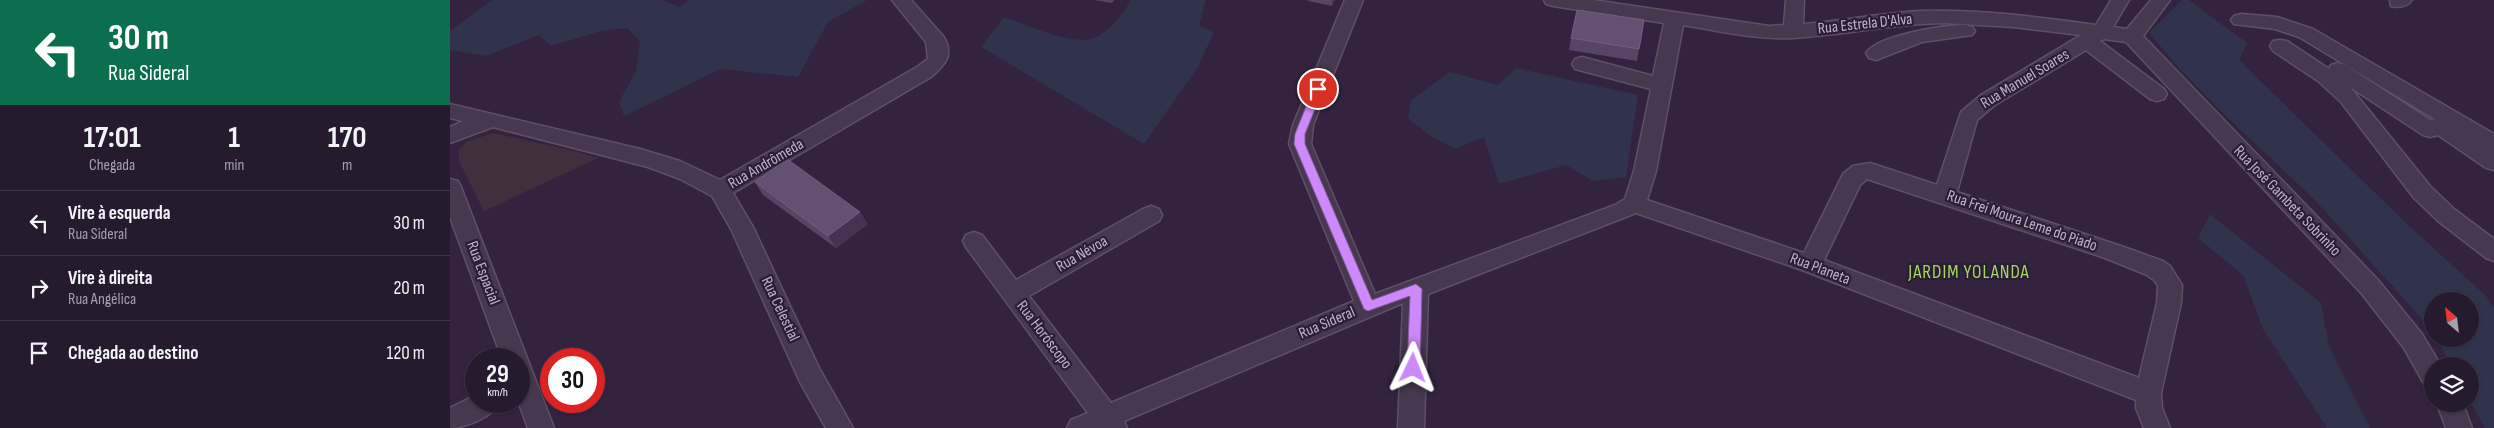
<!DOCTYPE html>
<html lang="pt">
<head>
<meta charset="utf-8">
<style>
	:root { --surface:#261a2f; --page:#2e2337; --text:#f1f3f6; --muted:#a4a1aa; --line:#42384b }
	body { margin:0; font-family:"Sofia Sans Condensed",sans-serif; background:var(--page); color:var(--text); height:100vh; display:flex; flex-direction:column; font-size:19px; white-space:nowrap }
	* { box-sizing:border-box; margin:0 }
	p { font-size:16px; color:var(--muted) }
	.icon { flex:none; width:28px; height:28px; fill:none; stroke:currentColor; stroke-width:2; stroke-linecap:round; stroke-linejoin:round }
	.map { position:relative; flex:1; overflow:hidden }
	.side { display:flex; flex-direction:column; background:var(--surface); width:450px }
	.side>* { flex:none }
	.banner { background:#0b6e4f; color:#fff; overflow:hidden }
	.needle { width:32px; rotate:332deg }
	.controls { position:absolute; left:1974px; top:292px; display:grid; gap:10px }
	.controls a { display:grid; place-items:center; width:55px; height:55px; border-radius:50%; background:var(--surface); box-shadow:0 1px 4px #0004,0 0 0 1px var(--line); font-size:25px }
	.speed { position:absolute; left:15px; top:348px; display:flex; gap:10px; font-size:25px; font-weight:700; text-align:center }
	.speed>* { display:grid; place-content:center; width:65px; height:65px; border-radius:50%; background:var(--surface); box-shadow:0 1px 4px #0004,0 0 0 1px var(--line); line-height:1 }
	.speed small { font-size:12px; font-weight:400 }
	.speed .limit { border:8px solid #d22; background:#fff; color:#111 }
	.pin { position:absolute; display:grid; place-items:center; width:42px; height:42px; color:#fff; margin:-21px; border:2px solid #fff; border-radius:50%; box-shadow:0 1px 5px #0007 }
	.me { position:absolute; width:55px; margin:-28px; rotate:2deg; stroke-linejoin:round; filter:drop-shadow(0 0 4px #0008) }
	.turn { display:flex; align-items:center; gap:18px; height:105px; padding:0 25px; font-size:22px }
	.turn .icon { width:65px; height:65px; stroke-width:2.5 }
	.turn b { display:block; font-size:35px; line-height:42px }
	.eta { display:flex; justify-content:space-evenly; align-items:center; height:85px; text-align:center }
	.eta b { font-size:30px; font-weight:700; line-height:35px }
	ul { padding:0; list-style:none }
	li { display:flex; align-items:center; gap:15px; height:65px; padding:0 25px; border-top:1px solid var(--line) }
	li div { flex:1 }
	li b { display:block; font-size:19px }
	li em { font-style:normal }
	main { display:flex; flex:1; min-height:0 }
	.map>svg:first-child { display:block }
</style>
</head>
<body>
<main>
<section class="side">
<div class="banner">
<div class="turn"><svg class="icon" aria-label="left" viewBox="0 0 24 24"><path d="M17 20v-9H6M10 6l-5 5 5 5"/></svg><div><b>30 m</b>Rua Sideral</div></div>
</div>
<div class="eta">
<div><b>17:01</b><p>Chegada</p></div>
<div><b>1</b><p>min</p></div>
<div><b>170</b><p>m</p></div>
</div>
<ul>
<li><svg class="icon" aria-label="left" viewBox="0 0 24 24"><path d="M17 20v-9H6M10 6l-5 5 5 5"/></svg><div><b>Vire à esquerda</b><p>Rua Sideral</p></div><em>30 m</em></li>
<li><svg class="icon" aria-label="right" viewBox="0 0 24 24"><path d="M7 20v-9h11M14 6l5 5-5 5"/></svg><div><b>Vire à direita</b><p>Rua Angélica</p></div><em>20 m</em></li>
<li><svg class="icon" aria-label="arrive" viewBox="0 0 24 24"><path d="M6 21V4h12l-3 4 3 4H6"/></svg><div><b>Chegada ao destino</b></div><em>120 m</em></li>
</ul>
</section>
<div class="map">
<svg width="2044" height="428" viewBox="0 0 2044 428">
	<rect width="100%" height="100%" fill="#33233f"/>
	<path fill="#40303e" d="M43,133L124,151L148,158L34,211L9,161V149L18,141Z"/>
	<g fill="#30334b">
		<path d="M42,0H212L230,7L238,0H417L378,22L348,77L271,69L174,116L169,102L186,71L190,41L177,28L151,31L101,46L89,35L36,56L0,50V31Z"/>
		<path d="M681,0H756L749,25L764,32L748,67L694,144L531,47L554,17C577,24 621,46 644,38C658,33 674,13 681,0Z"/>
		<path d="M1732,0H1739L1797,43L1789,60L1957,224L2035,295L2044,307V428H2035L2020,401V366H2001L1987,339H2020V301H1982V330L1864,199L1778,118L1729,68L1699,33Z"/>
		<path d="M1066,68L1188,95L1176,177L1143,181L1116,165L1049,184L1034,137L1005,149L979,135L958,118L961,100L1000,72L1048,85Z"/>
		<path d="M1760,214L1871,303L1879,346L1920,428H1877L1813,329L1793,275L1748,238Z"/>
	</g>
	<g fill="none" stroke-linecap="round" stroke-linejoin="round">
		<defs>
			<g id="minor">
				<path d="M442,0H461L493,36C505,55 495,65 481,77L283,193L303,227L369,368L403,428H376L350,382L281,229L262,196L230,179L198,167L43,127L0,143V127L13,121L0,118V104L190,149L230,161L270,180L467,67L478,59L476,42Z"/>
				<path d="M895,0H913L863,125L861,144L925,294L1165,205L1175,199L1184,171L1201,89L1125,69L1122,64L1125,59L1132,57L1203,76L1214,23L1103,6L1096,4L1094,0H1143L1319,26L1334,25L1336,0H1354L1353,24C1392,21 1431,13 1471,11C1529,9 1588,17 1646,25L1661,0H1679L1663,27L1677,29L1701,0H1720L1693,36L1928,280L1972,334L1991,366H1982V385L1973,382L1954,348L1912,294L1676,42L1654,39L1650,41L1714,89L1717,94L1714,99L1707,101L1700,99L1636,50L1545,105L1527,120L1507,192L1671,246L1713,261L1720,266L1732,285L1731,303L1711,393L1712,408L1720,428H1694L1686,408V400L1352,270L1186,213L978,294L974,428H948L953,303L674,421L677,428H617L621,420L638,413L516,247L513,241L516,235L524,232L532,235L566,280L693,209L701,206L709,209L712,215L709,221L579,296L661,403L904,301L839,144L843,125ZM1493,23L1564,27L1631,35L1531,95L1511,112L1487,185L1420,163L1403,166L1393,174L1354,253L1197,200L1206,171L1233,25C1269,31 1307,40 1343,38C1393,35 1443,24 1493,23ZM1417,179L1655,258L1697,275L1704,280L1708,286L1707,303L1689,378L1374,260L1410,185Z"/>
				<path d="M1940,0H1962C1957,7 1950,8 1941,6Z"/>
				<path d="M1791,14L1827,17L1863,29L2044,134V170L2036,168L1988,135L1980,137L1973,135L1900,87L1980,186L2004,209L2044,239V261L2036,258L1988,221L1964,198L1891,102L1868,81L1823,51L1820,46L1823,41L1830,40L1837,41L1879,69L1881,65L1888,63L1895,65L1980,120L1985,119L1849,37L1825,29L1784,24L1781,20L1784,16Z"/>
				<path d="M1515,25L1522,27L1525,31L1522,35L1472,42L1426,60L1419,58L1416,53C1428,35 1494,25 1515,25Z"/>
				<path d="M0,179L8,181L11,187L104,428H78L68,401L69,359H52L0,217Z"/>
				<path d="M26,395V401H51C44,416 16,428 0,428V408Z"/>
				<path d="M1987,404H2013L2022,428H1996Z"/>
			</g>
		</defs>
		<use href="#minor" stroke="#5d5067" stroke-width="3"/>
		<use href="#minor" fill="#45384f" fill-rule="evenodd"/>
	</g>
	<g fill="#574565">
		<path d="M644,0H664L662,3Z"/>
		<path d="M858,0H885L882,6L858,1Z"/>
		<path d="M1194,20L1187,61L1119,50L1121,38Z"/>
		<path d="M305,182L418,224L386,248L313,195Z"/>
	</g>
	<g fill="#443351">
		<path d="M882,0H885L882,6Z"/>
		<path d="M1194,20L1193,32L1187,61L1189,49Z"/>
		<path d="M410,212L418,224L386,248L378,236Z"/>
	</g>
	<g fill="#625170" stroke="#71617e">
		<path d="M1127,10L1194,20L1189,49L1121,38Z"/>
		<path d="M337,159L410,212L378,236L305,182Z"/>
	</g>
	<path fill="#cd88fb" stroke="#8558a3" d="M868,86L873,89L855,134V144L922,300L966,284L972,289L970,368L963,374L957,368L960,296L918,311L914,309L844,144L845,134L863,89Z"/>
	<g text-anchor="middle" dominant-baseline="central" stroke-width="4.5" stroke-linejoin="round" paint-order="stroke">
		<g font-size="16" fill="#c1b4ca" stroke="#2a1d34">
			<text transform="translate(1415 24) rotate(-6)">Rua Estrela D'Alva</text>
			<text transform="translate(1575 79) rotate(-31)">Rua Manuel Soares</text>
			<text transform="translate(316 164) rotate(-30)">Rua Andrômeda</text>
			<text transform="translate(1837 201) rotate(46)">Rua José Gambeta Sobrinho</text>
			<text transform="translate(1572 221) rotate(19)">Rua Frei Moura Leme do Piado</text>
			<text transform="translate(632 254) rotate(-30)">Rua Névoa</text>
			<text transform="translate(1370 269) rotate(21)">Rua Planeta</text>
			<text transform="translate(33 273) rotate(69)">Rua Espacial</text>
			<text transform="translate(330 309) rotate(65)">Rua Celestial</text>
			<text transform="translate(877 323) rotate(-23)">Rua Sideral</text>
			<text transform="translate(594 335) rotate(53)">Rua Horóscopo</text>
		</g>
		<g font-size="19" letter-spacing="1" fill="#a5d861" stroke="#2a1d34">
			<text x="1519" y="272">JARDIM YOLANDA</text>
		</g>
	</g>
</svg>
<div class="controls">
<a><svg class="needle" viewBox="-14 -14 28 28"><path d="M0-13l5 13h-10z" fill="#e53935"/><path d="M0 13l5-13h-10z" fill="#a4a1aa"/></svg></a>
<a><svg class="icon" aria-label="layers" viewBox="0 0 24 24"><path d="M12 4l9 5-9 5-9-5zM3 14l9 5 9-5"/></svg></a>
</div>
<div class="speed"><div>29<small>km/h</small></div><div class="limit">30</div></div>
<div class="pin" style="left:868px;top:89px;background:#d93025"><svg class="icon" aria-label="arrive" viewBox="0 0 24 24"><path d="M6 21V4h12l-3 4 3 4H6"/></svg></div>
<svg class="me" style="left:963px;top:368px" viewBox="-20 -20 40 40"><path d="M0-17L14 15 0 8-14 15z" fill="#cd88fb" stroke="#fff" stroke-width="4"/></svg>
</div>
</main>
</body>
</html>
